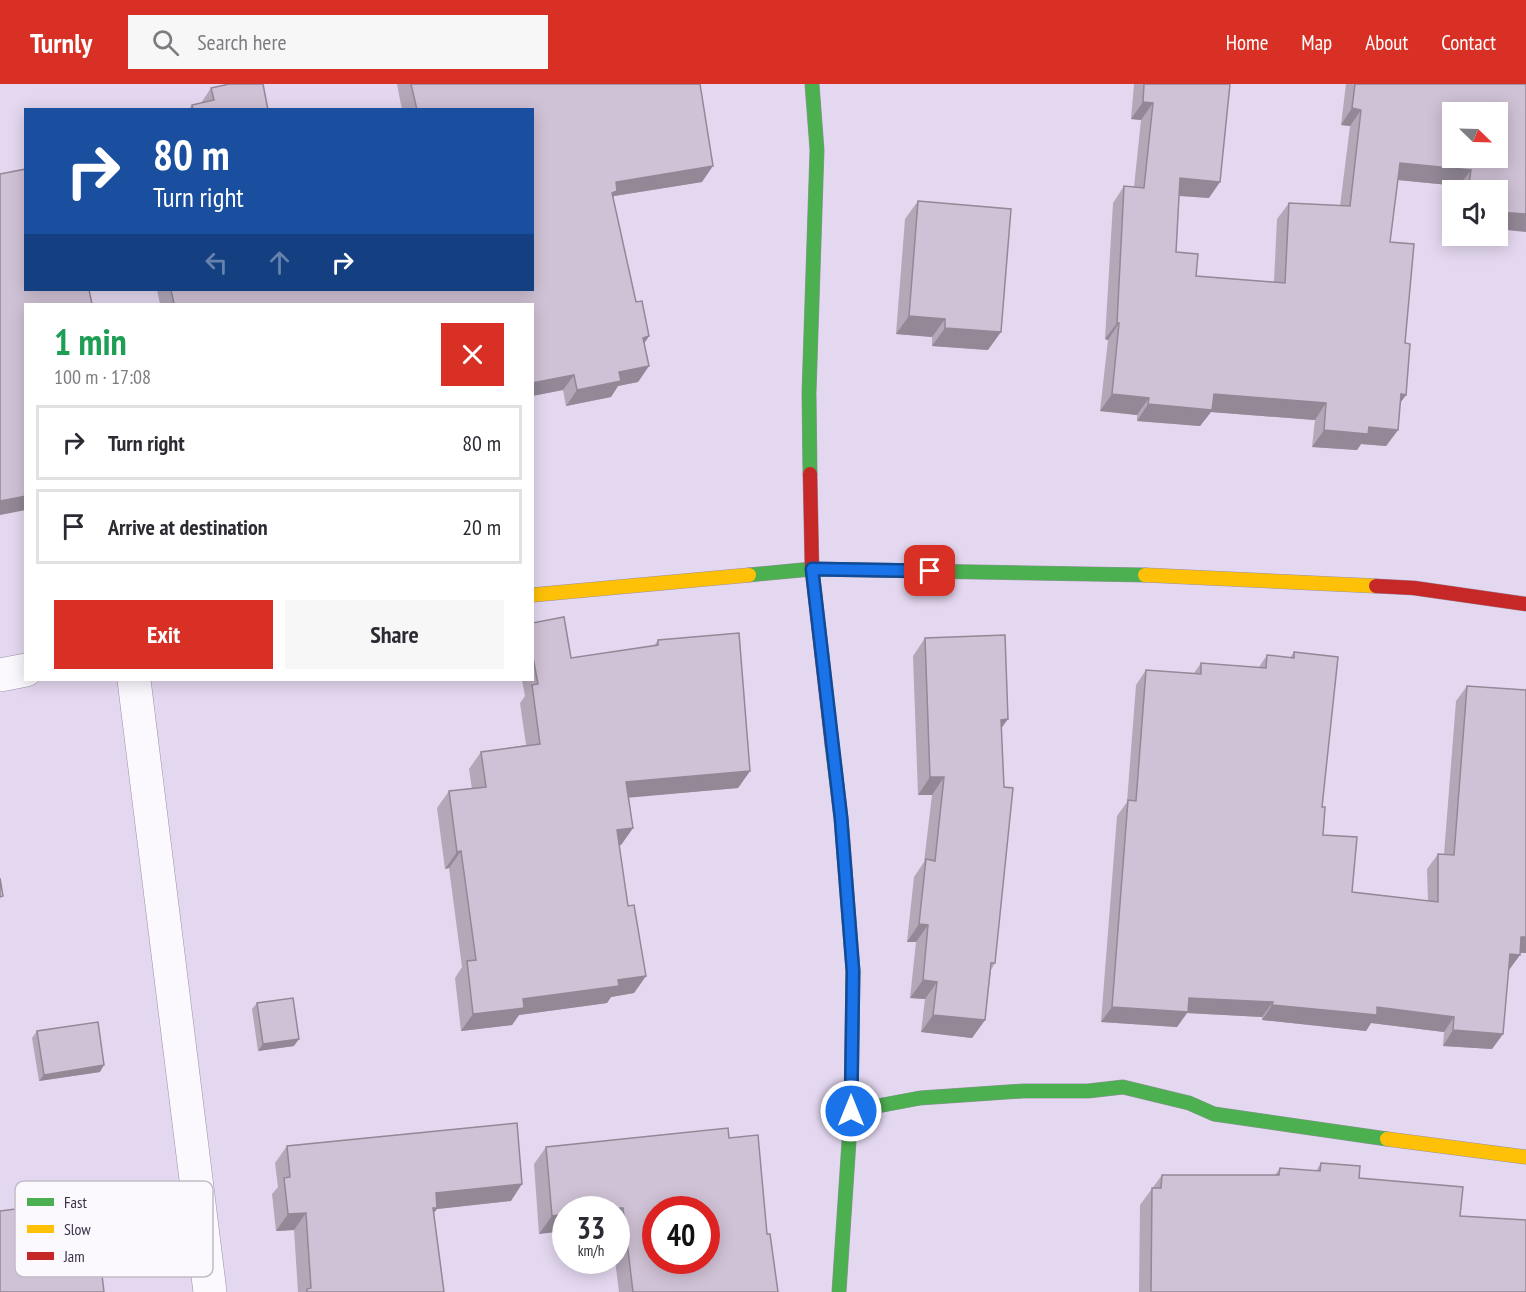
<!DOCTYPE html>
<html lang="en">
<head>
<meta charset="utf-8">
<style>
	:root { --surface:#fff; --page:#f7f7f7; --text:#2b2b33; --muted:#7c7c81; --line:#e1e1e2; --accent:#d93025 }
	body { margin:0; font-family:"PT Sans Narrow",sans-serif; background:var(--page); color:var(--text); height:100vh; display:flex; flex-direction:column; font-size:22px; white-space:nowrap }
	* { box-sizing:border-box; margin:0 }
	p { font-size:20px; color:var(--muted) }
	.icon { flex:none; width:33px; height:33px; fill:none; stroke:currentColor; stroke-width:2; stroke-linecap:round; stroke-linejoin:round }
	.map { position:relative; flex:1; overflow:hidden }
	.details { position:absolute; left:24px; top:219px; width:510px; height:378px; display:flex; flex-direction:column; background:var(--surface); border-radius:0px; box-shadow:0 3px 15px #0003 }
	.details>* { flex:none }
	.banner { position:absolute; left:24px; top:24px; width:510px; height:183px; border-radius:0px; box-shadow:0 3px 15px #0003; background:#1a4fa0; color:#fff; overflow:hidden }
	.needle { width:39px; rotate:113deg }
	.controls { position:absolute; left:1442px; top:18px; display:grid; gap:12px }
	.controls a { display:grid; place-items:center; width:66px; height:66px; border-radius:0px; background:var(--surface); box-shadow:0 3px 15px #0003; font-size:30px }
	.speed { position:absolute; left:552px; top:1112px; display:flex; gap:12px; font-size:30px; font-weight:700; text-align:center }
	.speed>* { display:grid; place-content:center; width:78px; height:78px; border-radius:50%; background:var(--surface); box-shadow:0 3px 15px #0003; line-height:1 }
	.speed small { font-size:15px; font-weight:400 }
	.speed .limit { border:9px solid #d22; background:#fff; color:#111 }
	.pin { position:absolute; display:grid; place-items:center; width:51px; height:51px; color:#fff; margin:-26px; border-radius:12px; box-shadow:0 3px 9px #0006 }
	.me { position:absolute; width:66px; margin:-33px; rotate:0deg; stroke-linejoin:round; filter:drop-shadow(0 0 4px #0008) }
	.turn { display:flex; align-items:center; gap:21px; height:126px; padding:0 30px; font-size:27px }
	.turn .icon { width:78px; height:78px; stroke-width:2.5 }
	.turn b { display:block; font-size:42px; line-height:51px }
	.lanes { display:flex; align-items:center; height:57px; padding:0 30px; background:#0003; justify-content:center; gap:30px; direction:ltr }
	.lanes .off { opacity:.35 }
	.round { display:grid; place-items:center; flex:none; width:63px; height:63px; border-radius:0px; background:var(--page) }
	.summary { display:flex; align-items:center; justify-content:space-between; height:102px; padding:0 30px }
	h1 { font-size:36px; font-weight:800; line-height:45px; color:#1e9e55 }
	.cta { display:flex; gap:12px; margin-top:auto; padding:12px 30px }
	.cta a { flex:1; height:69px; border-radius:0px; background:var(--accent); color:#fff; font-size:24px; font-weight:800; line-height:69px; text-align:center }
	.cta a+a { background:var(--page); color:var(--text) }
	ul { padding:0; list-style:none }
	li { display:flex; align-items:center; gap:18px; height:75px; margin:0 12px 9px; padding:0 18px; border:3px solid var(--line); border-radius:0px }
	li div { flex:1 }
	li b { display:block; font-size:22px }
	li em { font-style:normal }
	header { display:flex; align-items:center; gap:36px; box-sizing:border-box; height:84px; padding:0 30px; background:var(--accent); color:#fff }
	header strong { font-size:28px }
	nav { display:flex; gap:33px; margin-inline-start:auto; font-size:21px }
	.search { width:420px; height:54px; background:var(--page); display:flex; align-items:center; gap:15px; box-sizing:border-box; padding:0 21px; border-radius:0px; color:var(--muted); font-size:22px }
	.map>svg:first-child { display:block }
</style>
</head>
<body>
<header>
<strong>Turnly</strong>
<div class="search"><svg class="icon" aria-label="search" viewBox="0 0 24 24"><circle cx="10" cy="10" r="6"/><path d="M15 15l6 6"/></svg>Search here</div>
<nav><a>Home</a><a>Map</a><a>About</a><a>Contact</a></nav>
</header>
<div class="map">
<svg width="1526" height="1208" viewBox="0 0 1526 1208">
	<rect width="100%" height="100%" fill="#e4d8f0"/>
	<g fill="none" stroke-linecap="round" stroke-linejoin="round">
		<defs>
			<g id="street">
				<path d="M0,591L26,586"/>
				<path d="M134,596L210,1208"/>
			</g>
			<g id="fast">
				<path d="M810,390L809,309L817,66L812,0"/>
				<path d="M749,491L812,485L1145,491"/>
				<path d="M832,661L841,734L853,887L851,1027L839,1208"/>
				<path d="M851,1027L920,1014L1023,1007H1088L1123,1003L1189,1019L1214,1030L1387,1055"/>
			</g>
			<g id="slow">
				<path d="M1145,491L1376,502"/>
				<path d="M532,511L749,491"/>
				<path d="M1387,1055L1526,1073"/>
			</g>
			<g id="jam">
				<path d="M810,390L812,485L832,661"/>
				<path d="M1376,502L1414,504L1526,520"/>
			</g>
		</defs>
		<use href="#street" stroke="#9a90a4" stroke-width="34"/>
		<use href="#fast" stroke="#9a90a4" stroke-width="15"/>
		<use href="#slow" stroke="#9a90a4" stroke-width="15"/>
		<use href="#jam" stroke="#9a90a4" stroke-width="15"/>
		<use href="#street" stroke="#fbf9fd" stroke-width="33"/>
		<use href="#fast" stroke="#4caf50" stroke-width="14"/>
		<use href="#slow" stroke="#ffc107" stroke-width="14"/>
		<use href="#jam" stroke="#c62828" stroke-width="14"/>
	</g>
	<g fill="#b3a7b8">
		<path d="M397,0H700L702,98L614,112L613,114L636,218L649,252L644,260L649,282L638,298L618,302L611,313L566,322L563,306L532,312V220H160L157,206H532V26H402Z"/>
		<path d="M1134,0H1230L1209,114L1179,112L1176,168L1196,192L1274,198L1277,135L1289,119L1340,122L1350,42L1341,41L1346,0H1526L1497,106H1459V102L1398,96L1390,158L1405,259L1406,311L1400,319L1398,346L1386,362L1361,360L1357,366L1312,363L1315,336L1211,328L1200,342L1137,337V331L1100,327L1108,256L1105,255L1113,119L1124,102L1134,103L1141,36L1131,35Z"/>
		<path d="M211,4L268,26H188L192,21L201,19Z"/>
		<path d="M918,117L988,266L932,262V253L896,250L905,135Z"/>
		<path d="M532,539L571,574L654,562L658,556L750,687L738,704L629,713L633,744L621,761H619L628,822L646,892L634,909L611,913L607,919L519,931L512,941L461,947L455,894L462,883L449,784L445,785L437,724L449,707L472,705L469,685L481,668L526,661L520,619L525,612L522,596H532Z"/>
		<path d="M925,554L1001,645L995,879L991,886L985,936L972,954L921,948L925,915L910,914L916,858H907L914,793L924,778L932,711H918L913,572Z"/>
		<path d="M1294,568L1322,723L1323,751L1352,808L1428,817L1427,785L1438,770H1444L1456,617L1467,602L1526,606V869H1520V871L1508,886L1503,950L1492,965L1443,962L1444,948L1371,939L1366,947L1262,936V933L1187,929L1177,943L1101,938L1117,732L1127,718L1136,601L1146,586L1194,589L1201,579L1259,583L1267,571L1290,574Z"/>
		<path d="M257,919L294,962L258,967L252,925Z"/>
		<path d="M37,947L100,988L39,997L32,954Z"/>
		<path d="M729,1054L767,1150L778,1208H619L615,1176H616V1125L539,1150L534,1080L546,1063Z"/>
		<path d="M287,1062L511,1117L437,1125L434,1128L444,1208H298L294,1146L276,1147L272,1110L278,1103L275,1079Z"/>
		<path d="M1321,1079L1460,1132L1526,1208H1139L1140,1121L1162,1091H1275L1280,1084L1316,1087Z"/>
	</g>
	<g fill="#928896">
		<path d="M1143,18L1153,19L1141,36L1131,35Z"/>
		<path d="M1352,24L1361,26L1350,42L1341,41Z"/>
		<path d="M1400,79L1471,86L1459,102L1388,95Z"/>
		<path d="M713,82L702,98L614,112L606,123L616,98Z"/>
		<path d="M1180,94L1220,98L1209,114L1168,111Z"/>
		<path d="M1497,128L1526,130V148L1497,145Z"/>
		<path d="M909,232L945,235L932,253L896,250Z"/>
		<path d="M1117,239H1119L1108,256L1105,255Z"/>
		<path d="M945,244L1001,248L988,266L932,262Z"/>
		<path d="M649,252L638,268L643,254Z"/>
		<path d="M649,282L638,298L618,302L611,313L566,322L577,306L619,288Z"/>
		<path d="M574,291L563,306L532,312V299Z"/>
		<path d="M1112,310L1149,314L1137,331L1100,327Z"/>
		<path d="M1214,310L1326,319L1315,336L1211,328L1200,342L1137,337L1148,320Z"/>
		<path d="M1401,310L1406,311L1394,327Z"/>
		<path d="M1369,343L1398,346L1386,362L1361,360L1357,366L1312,363L1324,346Z"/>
		<path d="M26,412V426L0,431V417Z"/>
		<path d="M1008,635L995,653L1001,636Z"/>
		<path d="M750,687L738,704L614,715L626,698Z"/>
		<path d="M930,693H944L932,711H918Z"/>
		<path d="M633,744L621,761L605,763L617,746Z"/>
		<path d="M461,767L449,784L445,785L457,768Z"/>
		<path d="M919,840L928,841L916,858H907Z"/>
		<path d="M1521,853H1526V869L1510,868Z"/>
		<path d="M1510,870L1520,871L1509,886L1499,885Z"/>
		<path d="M646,892L634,909L611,913L607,919L519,931L512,941L461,947L473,930L523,915L618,896Z"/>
		<path d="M923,896L937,898L925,915L910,914Z"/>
		<path d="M1189,914L1273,918L1262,933L1187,929L1177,943L1101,938L1112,923Z"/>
		<path d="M1272,921L1377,923L1454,933L1444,948L1371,939L1366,947L1262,936Z"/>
		<path d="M933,931L985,936L972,954L921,948Z"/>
		<path d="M1453,946L1503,950L1492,965L1443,962Z"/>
		<path d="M299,955L294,962L258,967L263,960Z"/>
		<path d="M104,981L100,988L39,997L44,991Z"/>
		<path d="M522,1100L511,1117L437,1125L425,1140L436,1109Z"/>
		<path d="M623,1124L616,1134V1125Z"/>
		<path d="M306,1129L294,1146L276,1147L288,1130Z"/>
		<path d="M566,1130V1147L539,1150L552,1132Z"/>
	</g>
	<g fill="#d0c2d6" stroke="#928896" stroke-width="1.5" fill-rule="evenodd">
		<path d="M229,0H263L268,26H193L192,21L214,16L211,4Z"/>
		<path d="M411,0H700L713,82L616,98L617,107L612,109L636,218L642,217L649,252L643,254L649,282L619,288L621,297L577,306L574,291L532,299V220H174L171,206H532V26H417Z"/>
		<path d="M1144,0H1230L1220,98L1180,94L1176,168L1198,170L1196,192L1285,199L1289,119L1350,122L1361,26L1352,24L1355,0H1526V130L1497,128V106H1468L1471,86L1400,79L1390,158L1414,160L1405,259L1410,260L1406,311L1401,310L1398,346L1369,343L1368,350L1324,346L1326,319L1214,310L1212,326L1148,320L1149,314L1112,310L1119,239H1117L1124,102L1144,104L1153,19L1143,18ZM1452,28H1497V74H1452Z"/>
		<path d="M26,85V206H89L92,220H26V412L0,417V90Z"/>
		<path d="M918,117L1011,125L1001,248L945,244V235L909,232Z"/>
		<path d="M564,533L571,574L658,561V556L739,549L750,687L626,698L633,744L617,746L628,822L634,821L646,892L618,896L619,902L523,915L524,924L473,930L467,877L476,876L461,767L457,768L449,707L486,703L481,668L540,660L532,601L538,600L532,568V539Z"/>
		<path d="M1005,551L1008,635L1001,636L1004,703L1013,704L995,879H991L985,936L933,931L937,898L923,896L928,841L919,840L926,775L935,777L944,693H930L925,554Z"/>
		<path d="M1294,568L1338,573L1322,723H1325L1323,751L1357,753L1352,808L1438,818V770L1454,771L1467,602L1526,606V853H1521L1520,871L1510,870L1503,950L1453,946L1454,933L1377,923V931L1272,921L1273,918L1189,914L1188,928L1112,923L1128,716L1136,717L1146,586L1201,590V579L1266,584L1267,571L1294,574Z"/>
		<path d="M0,794L3,812L0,813Z"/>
		<path d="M293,914L299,955L263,960L257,919Z"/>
		<path d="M98,938L104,981L44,991L37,947Z"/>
		<path d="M517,1039L522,1100L436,1109L437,1124H433L444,1208H307V1205L311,1204L306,1129L288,1130L284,1094L290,1093L287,1062Z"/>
		<path d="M728,1044L729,1054L758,1051L767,1150H770L778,1208H633L623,1124L566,1125V1130L552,1132L546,1063ZM656,1125H706V1176H656Z"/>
		<path d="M1321,1079L1360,1082L1359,1094L1463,1103L1460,1132L1526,1136V1208H1151L1152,1104H1161L1162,1091H1279L1280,1084L1320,1087Z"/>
		<path d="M93,1115L104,1208H0V1127Z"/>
	</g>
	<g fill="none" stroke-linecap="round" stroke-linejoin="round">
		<defs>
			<path id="route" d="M851,1027L853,887L841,734L812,485L930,487"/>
		</defs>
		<use href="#route" stroke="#114b97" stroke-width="15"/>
		<use href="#route" stroke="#1a73e8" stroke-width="10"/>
	</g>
	<rect x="15" y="1097" width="198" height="96" rx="9" fill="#fbf8fe" stroke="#c1bcc7" stroke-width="1.5"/>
	<rect x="27" y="1114" width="27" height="8" fill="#4caf50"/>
	<rect x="27" y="1141" width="27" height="8" fill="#ffc107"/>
	<rect x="27" y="1168" width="27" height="8" fill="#c62828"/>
	<g font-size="16" fill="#3b3046">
		<text x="64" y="1124">Fast</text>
		<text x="64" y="1151">Slow</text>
		<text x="64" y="1178">Jam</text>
	</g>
</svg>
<div class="controls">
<a><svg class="needle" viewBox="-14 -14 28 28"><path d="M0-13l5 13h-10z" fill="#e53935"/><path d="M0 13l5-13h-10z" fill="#7c7c81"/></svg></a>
<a><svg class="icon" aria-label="sound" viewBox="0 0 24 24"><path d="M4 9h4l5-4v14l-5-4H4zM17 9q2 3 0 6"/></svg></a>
</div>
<div class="speed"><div>33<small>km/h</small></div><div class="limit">40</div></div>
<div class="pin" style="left:930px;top:487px;background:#d93025"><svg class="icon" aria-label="arrive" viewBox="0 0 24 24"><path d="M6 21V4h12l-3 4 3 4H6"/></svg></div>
<svg class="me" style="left:851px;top:1027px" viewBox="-20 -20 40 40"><circle r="17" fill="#1a73e8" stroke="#fff" stroke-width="3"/><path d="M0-11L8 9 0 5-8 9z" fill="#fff"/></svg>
<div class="banner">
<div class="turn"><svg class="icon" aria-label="right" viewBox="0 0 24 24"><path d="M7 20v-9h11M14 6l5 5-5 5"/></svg><div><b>80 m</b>Turn right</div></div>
<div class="lanes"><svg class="icon off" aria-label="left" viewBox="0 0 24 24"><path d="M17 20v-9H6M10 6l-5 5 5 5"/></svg><svg class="icon off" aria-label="ahead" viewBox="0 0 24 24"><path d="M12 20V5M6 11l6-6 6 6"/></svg><svg class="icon" aria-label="right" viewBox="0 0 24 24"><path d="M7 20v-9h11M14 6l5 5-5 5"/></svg></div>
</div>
<section class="details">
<div class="summary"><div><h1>1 min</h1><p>100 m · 17:08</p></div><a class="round" style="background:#d93025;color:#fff"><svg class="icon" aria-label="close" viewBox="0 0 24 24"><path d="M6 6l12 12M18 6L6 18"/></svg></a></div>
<ul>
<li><svg class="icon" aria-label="right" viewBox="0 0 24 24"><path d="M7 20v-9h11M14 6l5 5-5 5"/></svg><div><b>Turn right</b></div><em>80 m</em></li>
<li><svg class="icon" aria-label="arrive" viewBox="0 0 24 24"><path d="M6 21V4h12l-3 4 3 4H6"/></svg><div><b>Arrive at destination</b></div><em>20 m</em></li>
</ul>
<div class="cta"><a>Exit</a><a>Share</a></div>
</section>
</div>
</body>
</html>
